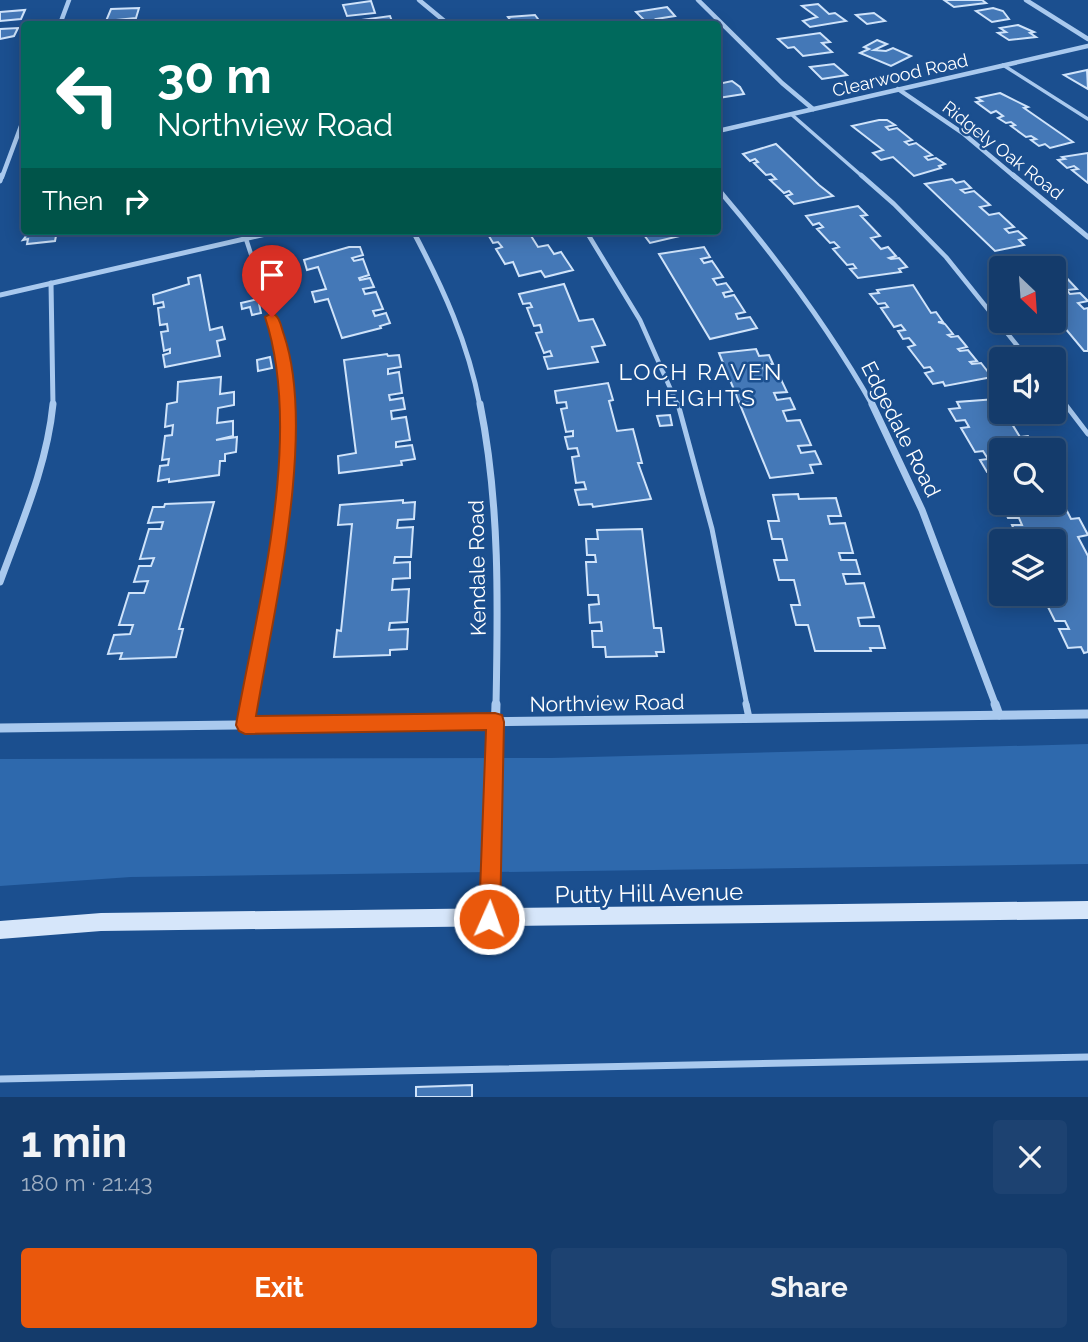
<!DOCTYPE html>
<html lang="en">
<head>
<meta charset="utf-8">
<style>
	:root { --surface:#143b6b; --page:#1d4271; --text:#f1f3f6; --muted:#9dadc1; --line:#33557e; --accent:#ea580c }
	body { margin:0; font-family:Raleway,sans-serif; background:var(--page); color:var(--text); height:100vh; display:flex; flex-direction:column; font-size:26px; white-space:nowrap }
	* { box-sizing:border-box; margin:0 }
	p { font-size:23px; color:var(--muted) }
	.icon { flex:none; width:38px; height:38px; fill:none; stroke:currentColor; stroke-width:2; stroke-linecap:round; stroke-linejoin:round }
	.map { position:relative; height:1097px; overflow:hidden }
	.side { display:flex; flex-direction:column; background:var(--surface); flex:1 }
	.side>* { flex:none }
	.top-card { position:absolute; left:21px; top:21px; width:700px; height:214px; border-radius:7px; box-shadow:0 4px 18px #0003,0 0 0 2px var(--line); background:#00695c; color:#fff; overflow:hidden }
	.needle { width:46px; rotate:155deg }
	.buttons { position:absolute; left:989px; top:256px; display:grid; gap:14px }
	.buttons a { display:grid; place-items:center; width:77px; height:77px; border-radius:7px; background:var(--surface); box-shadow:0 4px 18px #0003,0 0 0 2px var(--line); font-size:35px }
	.pin { position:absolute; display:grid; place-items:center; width:60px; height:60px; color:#fff; margin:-72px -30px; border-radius:50% 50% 50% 0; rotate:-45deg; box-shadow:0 0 7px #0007 }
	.pin .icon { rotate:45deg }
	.me { position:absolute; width:77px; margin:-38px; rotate:2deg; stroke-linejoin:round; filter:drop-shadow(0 0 5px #0008) }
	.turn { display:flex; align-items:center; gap:24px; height:147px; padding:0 21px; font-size:32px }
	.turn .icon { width:91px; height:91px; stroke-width:2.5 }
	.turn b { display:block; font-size:49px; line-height:60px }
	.then { display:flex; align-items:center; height:66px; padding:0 21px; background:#0003; gap:14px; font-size:26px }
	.round { display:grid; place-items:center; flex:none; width:74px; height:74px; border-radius:7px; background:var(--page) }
	.summary { display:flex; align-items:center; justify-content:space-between; height:119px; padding:0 21px }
	h1 { font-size:42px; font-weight:700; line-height:52px }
	.button { display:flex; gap:14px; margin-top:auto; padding:14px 21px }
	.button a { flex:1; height:80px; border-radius:7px; background:var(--accent); color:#fff; font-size:28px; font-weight:700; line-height:80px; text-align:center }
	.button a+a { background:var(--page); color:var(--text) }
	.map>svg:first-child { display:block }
</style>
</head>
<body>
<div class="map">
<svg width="1088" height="1097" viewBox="0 0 1088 1097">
	<rect width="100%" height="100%" fill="#1b4f8f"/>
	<path fill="#2e69ad" d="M1088,744V864L131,877L0,886V759L551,758Z"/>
	<g fill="#4478b7" stroke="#cfe3fa" stroke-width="2">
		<path d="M944,0H982L986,3L954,7Z"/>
		<path d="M371,1L375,13L347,16L343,5Z"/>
		<path d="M818,4L829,14L835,13L846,21L810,27L803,21L817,17L802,6Z"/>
		<path d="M667,7L675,16L656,19L659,23L668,21L671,24H648L636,12Z"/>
		<path d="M139,8L136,18L106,21L111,9Z"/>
		<path d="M993,8L1003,11L1009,19L992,22L976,11Z"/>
		<path d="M25,10L21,19L0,21V12Z"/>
		<path d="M874,13L885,21L867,24L856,15Z"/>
		<path d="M535,15L541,23L509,24L507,22L511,21L508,17Z"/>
		<path d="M390,16L393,24H363L361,20Z"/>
		<path d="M1018,25L1034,32L1030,33L1036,37L1009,40L998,33L1006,32L1000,28Z"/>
		<path d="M18,28L14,36L0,39V29Z"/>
		<path d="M820,33L830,42L822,43L832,52L803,56L794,47L788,48L778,39Z"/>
		<path d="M877,40L887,44L874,50L886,51L893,48L911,56L891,66L860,53L869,49L864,47Z"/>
		<path d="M834,64L847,75L822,79L810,67Z"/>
		<path d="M1087,70L1088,89L1064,75Z"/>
		<path d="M732,81L740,87L744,94L718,98V84Z"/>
		<path d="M1000,93L1028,107L1024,108L1073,142L1050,148L1045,144L1039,146L1031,140L1036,139L1031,136L1026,137L1011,126L1015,125L1011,122L1006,123L998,118L1003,116L996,111L991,113L976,102L982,101L977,98Z"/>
		<path d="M879,120H887L895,125L886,127L889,130L897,128L912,140L905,142L909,145L916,143L932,155L925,157L928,160L936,158L945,164L939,166L941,168L914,176L893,157L881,160L873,153L883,150L852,126Z"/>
		<path d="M776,144L819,185L833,196L794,204L786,196L792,194L789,191L784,193L770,180L776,179L771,174L766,175L754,163L758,162L755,159L750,161L743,154Z"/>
		<path d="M1088,153V183L1072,170L1078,169L1074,166L1067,168L1058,160L1065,159L1062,157Z"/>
		<path d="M952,179L956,183L964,181L971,188L961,190L965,193L974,191L990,205L980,207L989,215L999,213L1014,227L1005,229L1009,233L1018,231L1026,238L1019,240L1024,245L995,251L925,184Z"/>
		<path d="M858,206L867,215L861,216L880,236L871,238L881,249L888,247L896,256L889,258L891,259L899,258L907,267L899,269L901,272L858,278L850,269L856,268L853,264L847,265L833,249L839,247L834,242L830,243L817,229L823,227L819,223L813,225L806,216Z"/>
		<path d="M30,231H65L64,236H56L55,241L27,244L28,239L23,240Z"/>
		<path d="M486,231H528L538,247L548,245L554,254L561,252L573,270L545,277L541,271L519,276L513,262L505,264L496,249L502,247L498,242L493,243Z"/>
		<path d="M641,231H688L683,232L684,235L650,243Z"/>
		<path d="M349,247H360L363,255L352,258L354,261L363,259L369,275L359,278L360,280L370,278L374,287L363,289L365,294L376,292L383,309L373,311L375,316L386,313L390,323L380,326L381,328L342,338L328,299L315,302L312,292L326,289L318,267L307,270L304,260Z"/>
		<path d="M704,247L710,257L701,259L704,263L712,261L723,277L713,279L717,285L726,283L732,291L723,293L725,297L734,295L745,312L736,314L738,319L750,317L757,328L710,339L659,254Z"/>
		<path d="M1039,258L1051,259L1059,268H1010L1005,263Z"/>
		<path d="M1061,272L1077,289L1067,290L1070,294L1080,293L1088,301L1078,303L1084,309L1088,308V351H1084L1054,315V273Z"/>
		<path d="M200,275L210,330L222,327L225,339L217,341L220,356L165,367L163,355L170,353V349L164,351L161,332L168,331L167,324L160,325L158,308L164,307L163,302L154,304L153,295L189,284L188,278Z"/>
		<path d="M564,284L579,321L593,319L605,345L592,347L598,362L548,369L544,357L552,356L550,351L544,353L536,333L542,332L540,325L534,326L527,308L532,307L530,303L523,304L519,294Z"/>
		<path d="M913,285L931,313L936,312L943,322H938L945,324L953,334L948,335L951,337L958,336L967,347L958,349L960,351L968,350L977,361L970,362L972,364L981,363L992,377L945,386L943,382L933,384L925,373L933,371L930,367L924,368L908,347L915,345L909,338L903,339L898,331L905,330L901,325L894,327L881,308L888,307L885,303L878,304L870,294L879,293L877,290Z"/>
		<path d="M258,299L261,313L252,315L250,307L242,309L241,303Z"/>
		<path d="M756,349L759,356L769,355L773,364L762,365L765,372L777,371L787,392L774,393L777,400L790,398L795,409L783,411L787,421L800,420L811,445L798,446L801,453L815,451L821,464L810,465L813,473L770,478L719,353Z"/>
		<path d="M387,354L388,356L399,355L401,367L388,369V374L399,372L402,393L389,395L390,400L403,398L405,409L391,411L392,419L406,417L410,440L396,442V447L412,445L415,459L401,461L402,465L339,473L338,456L356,453L344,360Z"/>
		<path d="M270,357L272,368L258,371L257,360Z"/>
		<path d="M221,377L220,394L234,392V405L218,408L217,423L233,421V436L216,440L237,437L236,452L225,454V461H220L219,475L169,482V479L158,481L160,466L168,465L169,459L162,460L165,436L172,435L173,425L165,427L167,404L177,402L178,382Z"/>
		<path d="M608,383L613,400L609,401L617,431L633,429L642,463H638L651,499L593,507L592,504L579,505L575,490L586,489L584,482L576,483L572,457L579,456L577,448L568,449L565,437L573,436V431L566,432L561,409L567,408L566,402L557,403L555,391Z"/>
		<path d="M996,399L1001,411H1004L1020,437L1028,436L1037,450H1001V478L997,471L987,472L980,460L988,459L983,451L975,452L961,428L969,427L965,420L956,421L949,409L960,408L957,402Z"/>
		<path d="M670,415L672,425L660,426L657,416Z"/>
		<path d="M798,494L799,499L836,498L841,516H828L830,524L845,523L853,553H839L841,560H856L860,574H843L846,584L864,583L874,617L858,618L860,626H879L885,648H870L871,651H815L808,625H796L791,605H800L794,580H779L774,560H787L782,539H772L768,521H779L773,495Z"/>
		<path d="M1060,497L1071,519L1079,518L1088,535L1078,537L1088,556V652L1084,653L1081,647L1068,648L1059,629H1069L1065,621H1055L1041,593H1054V541H1019L1012,525H1022L1019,518H1008L1001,501L1054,502V498Z"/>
		<path d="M403,500V503L415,502L414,519L398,520L397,528L413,527L411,557H395L394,563L410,562V578L393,579L392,590L409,589L407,622L390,623L389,630L408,629L407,649L390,650V655L334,657L337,630L341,631L352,524L338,525L340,505Z"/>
		<path d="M214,502L179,629H183L176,657L120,659L122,653L108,654L114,635L130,634L133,625H119L129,593H144L148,581L134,582L139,566H151L154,558L140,559L149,529H161L163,522L148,523L153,507H164L165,504Z"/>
		<path d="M642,529L654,628H661L664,652H656L657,656L606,657L605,647H593L592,631H602L601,622L590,623L589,605L599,604L598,595H588L586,562H596L595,555H587L586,539H598L597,530Z"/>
		<path d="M472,1085V1097H416V1087Z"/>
	</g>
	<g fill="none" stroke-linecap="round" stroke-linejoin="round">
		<g stroke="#a9c9ee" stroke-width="3.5">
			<path d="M1003,65L1088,119"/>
			<path d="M791,114L863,177"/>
		</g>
		<g stroke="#a9c9ee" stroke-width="4.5">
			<path d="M861,175L894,204L946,257L1028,359"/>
			<path d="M586,231L640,320L678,406"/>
			<path d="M246,239L281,345L287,406"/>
			<path d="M1054,391L1066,406"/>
		</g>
		<g stroke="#a9c9ee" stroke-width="5">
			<path d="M678,404L712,529L747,706"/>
			<path d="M1065,404L1088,434"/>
			<path d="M249,706C267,606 289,506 287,404"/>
		</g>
		<g stroke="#a9c9ee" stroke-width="7">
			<path d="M746,704L749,718"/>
			<path d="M245,725L249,704"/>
			<path d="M0,1079L1088,1057"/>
		</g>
		<g stroke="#a9c9ee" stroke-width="4.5">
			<path d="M419,0L448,24"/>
			<path d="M698,0L782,83L813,109"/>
			<path d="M1026,0L1088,39"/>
			<path d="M60,24L69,0"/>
			<path d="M898,89L964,134L1015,177"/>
			<path d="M718,131L1088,46"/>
			<path d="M2,177L24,118"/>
		</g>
		<g stroke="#a9c9ee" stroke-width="5">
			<path d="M1013,175L1088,237"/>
			<path d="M0,181L2,175"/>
			<path d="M718,189C776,257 829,328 873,406"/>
			<path d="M413,231C443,288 468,342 480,406"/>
			<path d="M51,283L53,406"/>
			<path d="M0,295L279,231"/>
		</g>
		<g stroke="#a9c9ee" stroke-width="7">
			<path d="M480,404C500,503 498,606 496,706"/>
			<path d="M872,404L922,510L996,706"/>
			<path d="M0,582C21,524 47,466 53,404"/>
		</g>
		<g stroke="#a9c9ee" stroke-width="9">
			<path d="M995,704L999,715"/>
			<path d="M0,728L1088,714"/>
			<path d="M489,916L496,704"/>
		</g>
		<path fill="#d6e6fa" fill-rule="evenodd" d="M1088,901V919L101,931L0,939V921L101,913Z"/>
	</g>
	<path fill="#ea580c" stroke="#983908" stroke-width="2" d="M272,313C280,316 281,327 284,335C317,432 273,614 256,716L495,713L502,715L504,722L500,919L497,927L489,930L482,927L479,919L486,730L245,734L239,731L236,725C258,603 304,436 265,317Z"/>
	<g text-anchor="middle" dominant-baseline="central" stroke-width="5" stroke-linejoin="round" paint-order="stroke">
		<g font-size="18" fill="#fff" stroke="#1b4f8f">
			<text transform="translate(900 75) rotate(-13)">Clearwood Road</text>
			<text transform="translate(1003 150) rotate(38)">Ridgely Oak Road</text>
		</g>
		<g font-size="21" fill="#fff" stroke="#1b4f8f">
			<text transform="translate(901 429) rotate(63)">Edgedale Road</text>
			<text transform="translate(477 568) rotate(-91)">Kendale Road</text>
			<text transform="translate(607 703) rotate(-1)">Northview Road</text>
		</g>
		<g font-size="23" letter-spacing="2" fill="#fff" stroke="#1b4f8f">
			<text x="701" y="371">LOCH RAVEN<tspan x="701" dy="26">HEIGHTS</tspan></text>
		</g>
		<g font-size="24" fill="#fff" stroke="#1b4f8f">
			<text transform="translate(649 893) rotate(-1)">Putty Hill Avenue</text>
		</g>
	</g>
</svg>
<div class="buttons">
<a><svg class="needle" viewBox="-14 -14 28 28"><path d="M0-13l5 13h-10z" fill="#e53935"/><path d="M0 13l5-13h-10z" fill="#9dadc1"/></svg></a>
<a><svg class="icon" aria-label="sound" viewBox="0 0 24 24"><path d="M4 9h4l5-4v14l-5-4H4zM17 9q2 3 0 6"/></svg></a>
<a><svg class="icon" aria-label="search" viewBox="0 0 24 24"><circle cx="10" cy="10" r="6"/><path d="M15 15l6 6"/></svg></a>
<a><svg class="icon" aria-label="layers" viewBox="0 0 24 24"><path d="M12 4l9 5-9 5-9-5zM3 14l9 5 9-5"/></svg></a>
</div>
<div class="pin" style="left:272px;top:317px;background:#d93025"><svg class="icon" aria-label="arrive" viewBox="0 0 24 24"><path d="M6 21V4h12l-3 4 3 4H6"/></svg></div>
<svg class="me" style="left:489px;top:919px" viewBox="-20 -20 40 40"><circle r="17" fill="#ea580c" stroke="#fff" stroke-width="3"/><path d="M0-11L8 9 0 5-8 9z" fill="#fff"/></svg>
<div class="top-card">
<div class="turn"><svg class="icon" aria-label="left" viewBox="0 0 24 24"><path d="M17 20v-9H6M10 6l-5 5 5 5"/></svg><div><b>30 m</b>Northview Road</div></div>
<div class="then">Then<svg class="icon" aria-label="right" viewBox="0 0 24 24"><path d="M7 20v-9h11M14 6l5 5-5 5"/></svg></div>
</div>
</div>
<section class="side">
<div class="summary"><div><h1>1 min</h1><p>180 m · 21:43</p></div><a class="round"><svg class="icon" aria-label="close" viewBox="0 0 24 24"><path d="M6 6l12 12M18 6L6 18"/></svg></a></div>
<div class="button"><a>Exit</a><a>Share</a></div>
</section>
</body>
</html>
